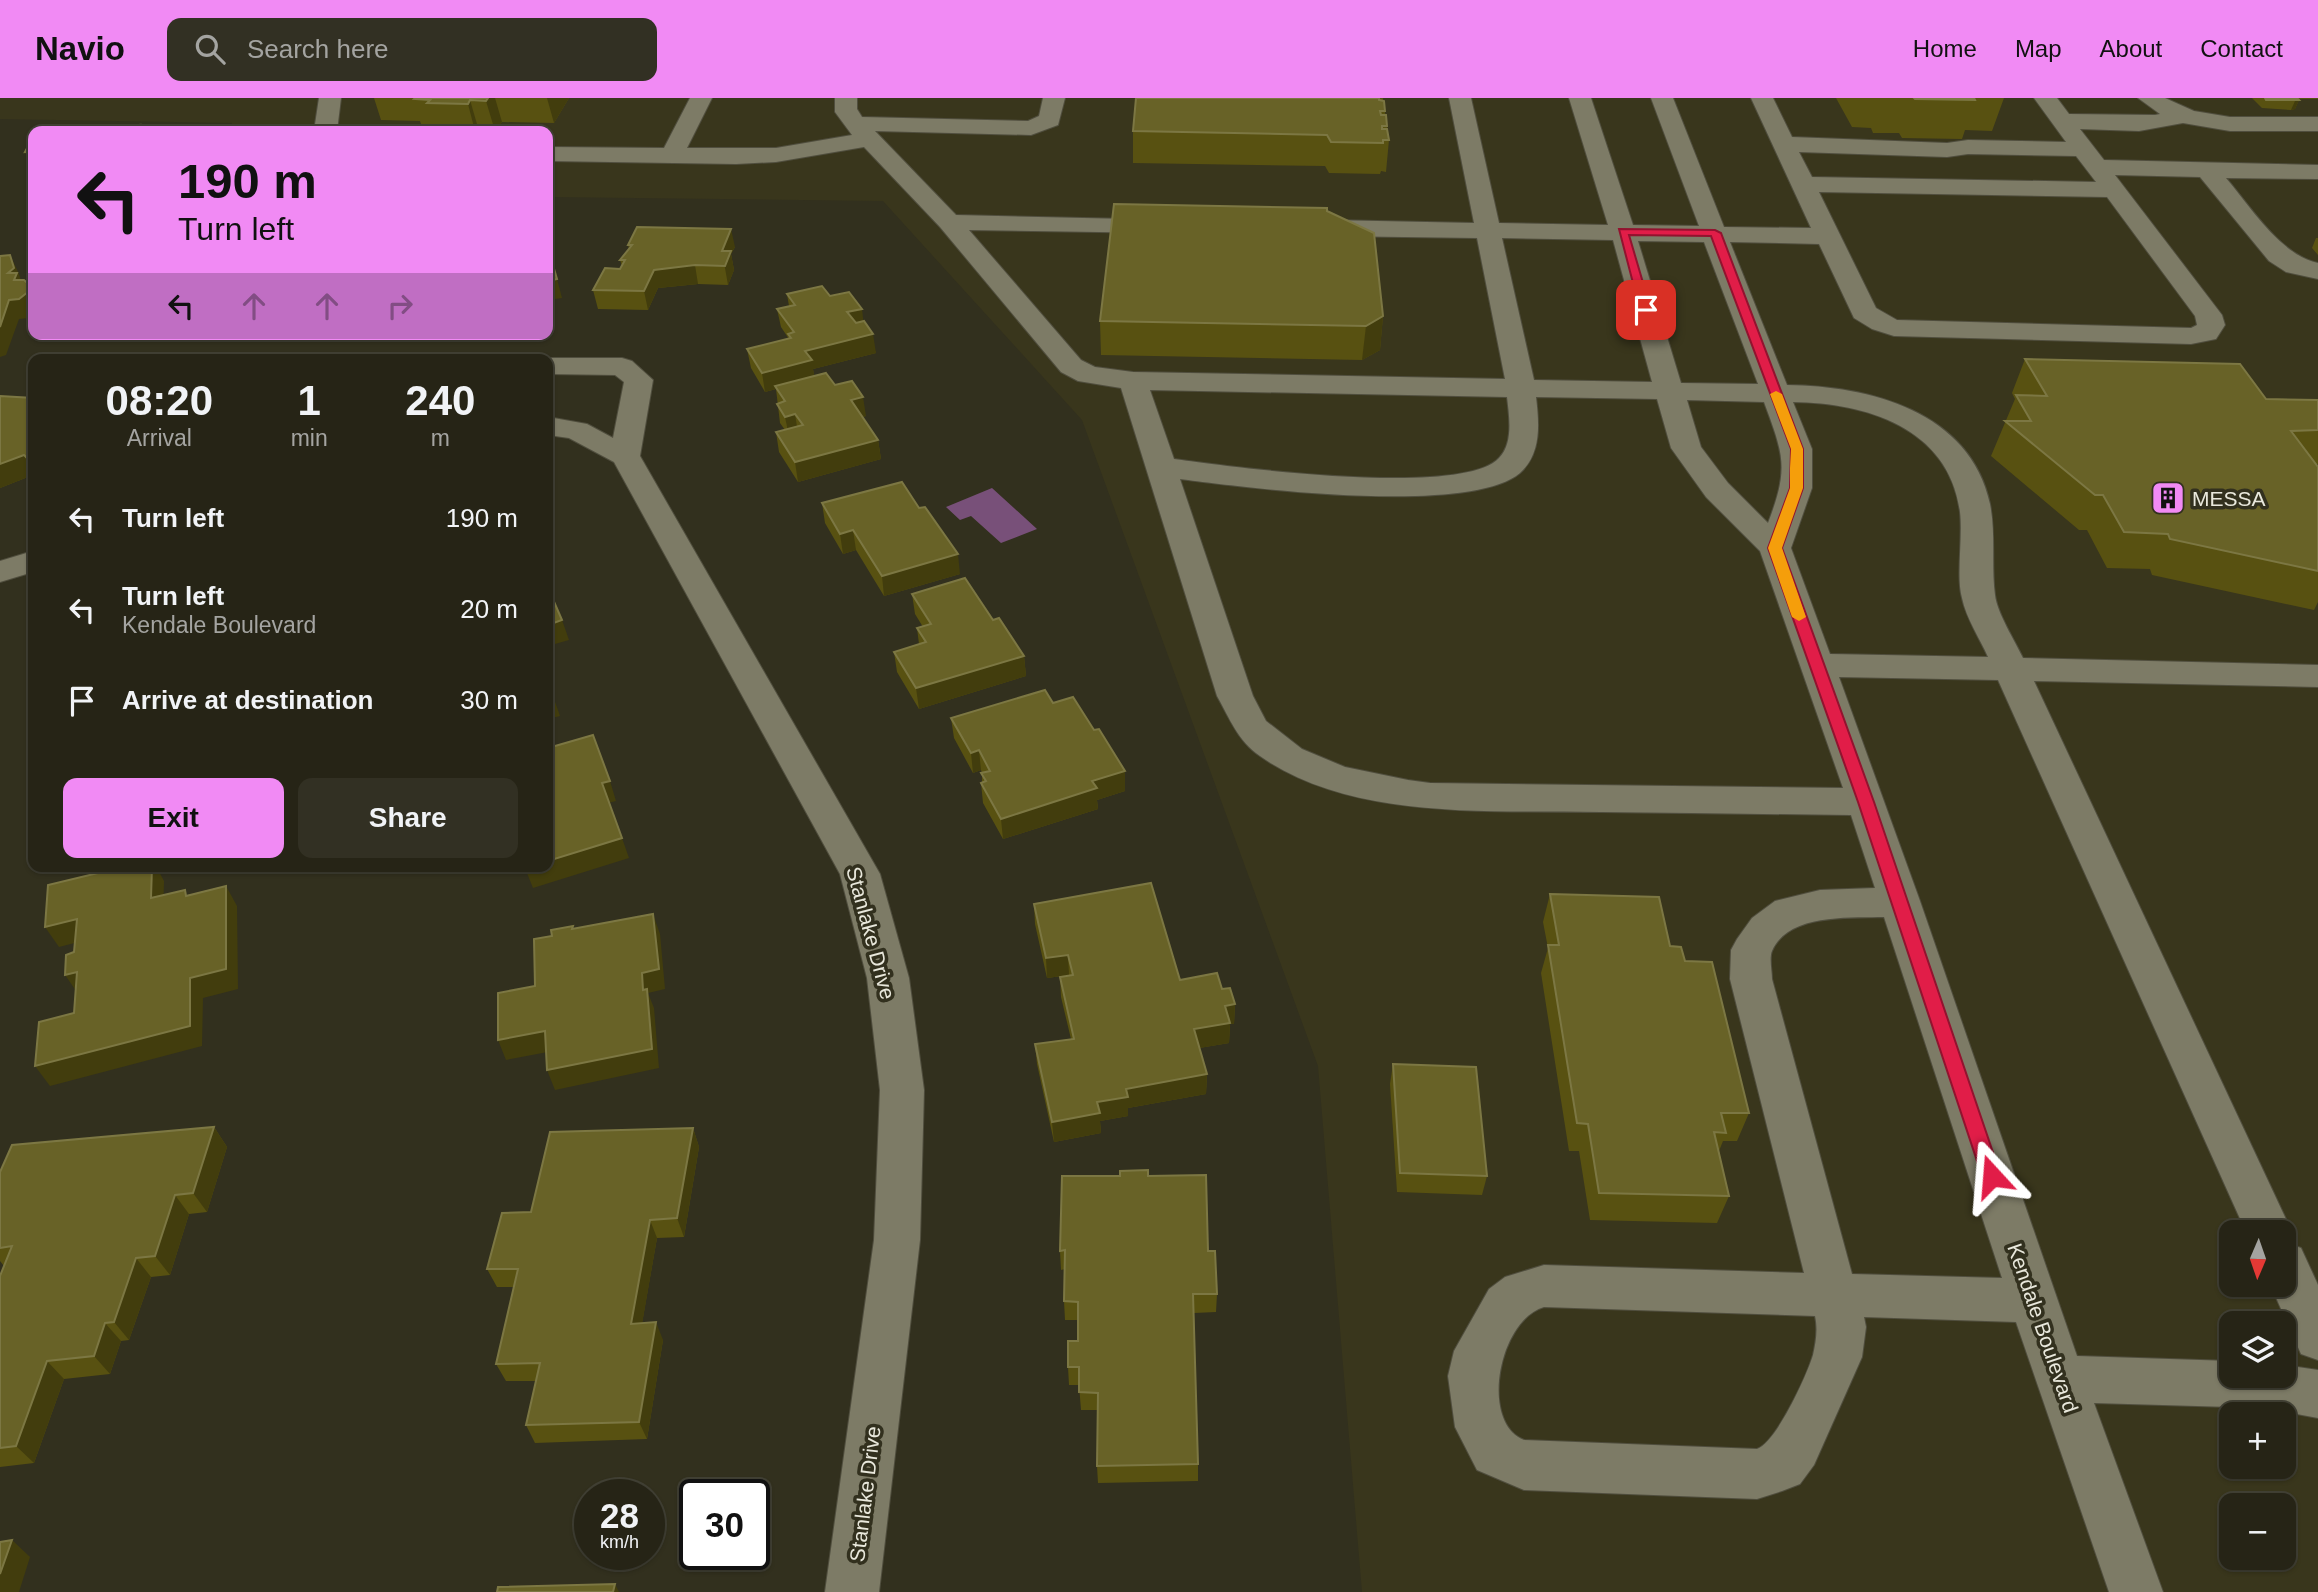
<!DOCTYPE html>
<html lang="en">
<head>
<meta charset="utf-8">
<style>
	:root { --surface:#262416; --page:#323023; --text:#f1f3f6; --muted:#a4a4a1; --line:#424135; --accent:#f18af4 }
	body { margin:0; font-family:Helvetica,sans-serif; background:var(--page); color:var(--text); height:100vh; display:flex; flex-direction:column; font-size:26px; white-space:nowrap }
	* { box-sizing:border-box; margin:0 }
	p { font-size:23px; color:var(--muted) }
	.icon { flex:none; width:38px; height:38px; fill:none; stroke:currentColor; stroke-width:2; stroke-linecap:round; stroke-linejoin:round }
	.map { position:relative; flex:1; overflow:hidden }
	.side { position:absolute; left:28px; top:256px; width:525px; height:518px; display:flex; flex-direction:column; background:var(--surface); border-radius:14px; box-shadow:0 2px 5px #0004,0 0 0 2px var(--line) }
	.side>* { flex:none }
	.banner { position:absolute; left:28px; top:28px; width:525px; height:214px; border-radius:14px; box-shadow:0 2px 5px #0004,0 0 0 2px var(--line); background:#f18af4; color:#111; overflow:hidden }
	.needle { width:46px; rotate:182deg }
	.buttons { position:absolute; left:2219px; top:1122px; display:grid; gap:14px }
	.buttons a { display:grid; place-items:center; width:77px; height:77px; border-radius:14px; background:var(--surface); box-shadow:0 2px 5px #0004,0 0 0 2px var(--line); font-size:35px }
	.speed { position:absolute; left:574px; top:1381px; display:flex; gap:14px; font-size:35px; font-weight:700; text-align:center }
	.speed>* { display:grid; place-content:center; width:91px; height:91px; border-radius:50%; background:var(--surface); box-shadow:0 2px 5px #0004,0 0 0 2px var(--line); line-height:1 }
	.speed small { font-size:18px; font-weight:400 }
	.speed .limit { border:4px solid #111; border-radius:10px; background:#fff; color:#111 }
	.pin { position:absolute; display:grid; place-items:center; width:60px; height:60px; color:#fff; margin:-30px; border-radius:14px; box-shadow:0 4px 10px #0006 }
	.me { position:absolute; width:77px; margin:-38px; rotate:341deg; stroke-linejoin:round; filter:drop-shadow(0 0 5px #0008) }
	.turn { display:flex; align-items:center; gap:24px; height:147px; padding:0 35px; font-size:32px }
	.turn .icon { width:91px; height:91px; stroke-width:2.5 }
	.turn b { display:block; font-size:49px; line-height:60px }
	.lanes { display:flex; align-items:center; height:66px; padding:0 35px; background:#0003; justify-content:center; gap:35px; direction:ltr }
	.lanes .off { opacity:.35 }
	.eta { display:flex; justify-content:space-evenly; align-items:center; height:119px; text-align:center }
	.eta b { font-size:42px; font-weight:600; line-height:49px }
	.primary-button { display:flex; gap:14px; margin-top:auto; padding:14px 35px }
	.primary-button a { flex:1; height:80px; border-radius:14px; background:var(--accent); color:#111; font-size:28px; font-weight:600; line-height:80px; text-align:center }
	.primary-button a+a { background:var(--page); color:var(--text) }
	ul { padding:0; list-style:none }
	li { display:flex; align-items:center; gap:21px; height:91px; padding:0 35px }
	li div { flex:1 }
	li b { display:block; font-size:26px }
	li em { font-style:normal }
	header { display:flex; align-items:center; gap:42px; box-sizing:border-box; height:98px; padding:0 35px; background:var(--accent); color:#111 }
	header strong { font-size:33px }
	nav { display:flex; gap:38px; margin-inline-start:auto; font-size:24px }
	.search { width:490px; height:63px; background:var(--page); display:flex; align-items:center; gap:18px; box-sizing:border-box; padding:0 24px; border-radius:14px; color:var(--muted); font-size:26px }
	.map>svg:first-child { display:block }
</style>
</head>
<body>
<header>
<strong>Navio</strong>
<div class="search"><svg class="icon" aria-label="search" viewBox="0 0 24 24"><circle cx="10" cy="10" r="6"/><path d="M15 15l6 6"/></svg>Search here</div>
<nav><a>Home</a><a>Map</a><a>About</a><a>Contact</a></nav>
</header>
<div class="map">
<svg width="2318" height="1494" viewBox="0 0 2318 1494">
	<rect width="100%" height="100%" fill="#32301e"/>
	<path fill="#39361c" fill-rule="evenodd" d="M0,0H2318V1494H1362L1318,968L1082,322L883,103L548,99V33H229L232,25L0,21ZM2231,1134H2284V1186H2231ZM2231,1225H2284V1278H2231ZM2231,1316H2284V1368H2231ZM2231,1407H2284V1460H2231Z"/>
	<path fill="#785079" d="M992,390L1037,431L1001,445L971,418L960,422L946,409Z"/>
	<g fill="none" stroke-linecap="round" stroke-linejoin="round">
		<defs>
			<g id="minor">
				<path d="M319,0H341L337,33H314Z"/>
				<path d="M690,0H712L687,50H776L852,37L835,14V0H857V11L862,19L1028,23L1039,18L1043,0H1065L1058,27L1031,37L875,33L956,117L1173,122L1177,127L1173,132L1164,135L969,132L1081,262L1095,269L1133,274L1505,281L1477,140L1330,138L1321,135L1317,130L1321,125L1330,122L1474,125L1449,0H1471L1499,125L1608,127L1569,0H1591L1633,127L1699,128L1651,0H1673L1724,129L1811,130L1751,0H1773L1792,39L1947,45L1968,42L2066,44L2034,0H2057L2069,16L2155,17L2160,16L2138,0H2165L2194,13L2230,19H2318V33H2230L2183,25L2139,33L2080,31L2104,62L2318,67V81L2226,80C2251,109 2280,157 2318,165V181L2286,174L2269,163L2200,79L2115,77L2222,217L2225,227L2216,241L2191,246L1894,238L1872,231L1854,220L1819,146L1730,144L1787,287C1869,288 1970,313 1990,406C1996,436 1991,467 1995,497C1997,515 2015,543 2023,560L2318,567V589L2034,583L2292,1134L2287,1145L2301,1150L2318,1187V1262L2301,1256L2270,1186H2284V1134H2246L1998,582L1839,579L1920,803L2077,1258L2231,1263V1278H2284V1267L2318,1272V1320L2265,1310L2094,1305L2163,1494H2109L2016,1224L1864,1219L1866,1229L1862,1259L1814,1367L1800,1386L1782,1393L1757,1401L1524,1392L1477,1372L1455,1329L1448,1278L1454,1253L1489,1191L1505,1179L1544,1167L1804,1175L1730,881L1731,852L1737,841L1752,820L1775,803L1820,792L1875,790L1851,717C1768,716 1685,715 1601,714C1494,712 1352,723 1260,658C1238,643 1230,621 1217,598L1121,290L1078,283L1061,274L940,129L864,49L776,64L736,66L548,63V49L664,50ZM1799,54L1947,59L1968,56L2076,58L2096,84L1812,79ZM1819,94L2107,99L2195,218L2197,227L2191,230L1897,222L1876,210ZM1502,140L1613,142L1652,284L1534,282ZM1638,143L1704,144L1758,286L1681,285ZM1150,292L1507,299C1509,317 1514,345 1499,360C1462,400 1231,369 1174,361ZM1536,299L1657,301L1671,350L1706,399L1760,453L1843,690L1430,685L1408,682L1345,669L1302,651L1266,623L1253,598L1180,381C1248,390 1469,418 1520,375C1542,355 1539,325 1536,299ZM1687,302L1764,304C1784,358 1789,370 1768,425L1728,385L1701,349ZM1793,304C1867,305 1949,330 1960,414C1963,440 1956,479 1962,500C1966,520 1980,541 1988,559L1830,556L1791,450L1812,390V351ZM1884,819L2002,1180L1852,1176L1772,881C1772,873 1769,860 1772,853C1788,815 1851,820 1884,819ZM1544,1209L1815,1218C1818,1231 1816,1244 1813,1257C1807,1277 1776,1345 1757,1351L1524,1342C1479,1324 1499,1222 1544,1209Z"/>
				<path d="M548,260H622L632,263L653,282L640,358L880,776L909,880L924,992L920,1142L879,1494H825L874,1142L880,992L867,880L840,776L614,364L569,340L548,337V319L587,326L613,340L624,284L615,277L548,276V261H543Z"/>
				<path d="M33,453V474L0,484V463Z"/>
			</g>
		</defs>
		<use href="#minor" stroke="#504e3e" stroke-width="2"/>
		<use href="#minor" fill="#7d7b66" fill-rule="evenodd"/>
	</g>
	<g fill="#585111">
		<path d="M374,0H569L554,25L502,24L495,33L423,32L420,23L381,22Z"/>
		<path d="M1136,0H1383L1389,42L1386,74L1381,73L1380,76L1329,75L1325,68L1133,65V33Z"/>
		<path d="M1836,0H2004L1992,33L1965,32L1962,41L1902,40L1899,35H1873L1871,30L1852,29Z"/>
		<path d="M2252,0H2318V1H2298L2299,2L2295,11L2291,12L2262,10Z"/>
		<path d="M33,39V72L25,54Z"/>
		<path d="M1327,113L1383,218L1380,252L1362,262L1101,257L1100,223Z"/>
		<path d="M2316,140H2318V157L2312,150Z"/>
		<path d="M628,147L735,149L731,156L734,172L728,187L698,186L658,190L648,212L598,211L593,192L620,171L622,168L620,162L629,151Z"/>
		<path d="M787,196L830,198L863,223L876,255L813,271L814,278L835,287L866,318L862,319L878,342L881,361L798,384L779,354L776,334L785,332L780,325L776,291L765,294L751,270L747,251L789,241L781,229L777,211L789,208Z"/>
		<path d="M2025,261L2266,301L2318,302V366H2316L2318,369V504L2314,512L2152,477L2150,471L2107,470L2087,432H2079L1991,358L2015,301L2012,295Z"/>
		<path d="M33,300V377L0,390Z"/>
		<path d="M822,405L960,476L884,498L856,452L843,456L825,425Z"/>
		<path d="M912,496L993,522L1024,558L1026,578L919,611L897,574L894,554L919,546L917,530L923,529L915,516Z"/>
		<path d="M1053,605L1125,693L1097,702L1098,711L1003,741L983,705L981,685L982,684V675L981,672L973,675L954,640L951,620Z"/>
		<path d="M1550,796L1670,848L1685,863L1749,1015L1737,1043H1723L1719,1053L1729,1098L1717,1125L1590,1122L1579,1053H1569L1541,875L1548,850L1543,824Z"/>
		<path d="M1034,806L1180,882L1222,891L1235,906L1234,926H1230L1229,945L1199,950L1207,976L1206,996L1128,1010V1018L1100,1023L1101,1035L1054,1044L1037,966L1035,946L1071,941L1061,899L1060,879L1069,878V877L1047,880L1035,826Z"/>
		<path d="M1393,966L1487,1078L1482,1097L1397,1094L1390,986Z"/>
		<path d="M214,1029L227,1049L207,1114L189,1116L170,1177L151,1179L129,1242L121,1243L110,1276L64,1281L34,1365L0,1369V1178L4,1168L0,1163V1074Z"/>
		<path d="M693,1030L699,1049L684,1139L657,1140L642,1225L663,1242L647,1341L535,1345L526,1327L536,1283H506L496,1266L514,1189H497L487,1171L531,1114Z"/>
		<path d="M1148,1078L1208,1153L1217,1196L1216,1214L1194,1215L1198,1366V1383L1098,1385L1097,1368L1098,1312H1081L1079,1287H1069L1068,1269L1078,1243V1222H1065L1064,1203L1065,1171L1061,1172L1060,1153Z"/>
	</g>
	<g fill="#423d0d">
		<path d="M488,0H495L502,24L495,33L486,3Z"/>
		<path d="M547,0H569L554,25Z"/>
		<path d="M470,2L479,33H475L468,6Z"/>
		<path d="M2299,2L2295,11L2291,12L2295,3Z"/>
		<path d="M731,131L735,149L731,156L734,172L728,187L722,153Z"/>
		<path d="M10,157L19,176L21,183L33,190V216L29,220L19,221L6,257L0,259V229L9,202L8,175Z"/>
		<path d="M695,167L698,186L658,190L648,212L644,193L654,172Z"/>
		<path d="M557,181L562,200L548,202V183Z"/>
		<path d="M862,211L864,229L850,233L847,214Z"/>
		<path d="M1383,218L1380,252L1362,262L1366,228Z"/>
		<path d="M873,236L876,255L813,271L815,281L775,288L776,291L765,294L762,275L805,253Z"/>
		<path d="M863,299L866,318L853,322L851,302Z"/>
		<path d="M795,316L798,335L789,338L785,319Z"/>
		<path d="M878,342L881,361L798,384L795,364Z"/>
		<path d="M24,357L33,374V377L0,390V366Z"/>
		<path d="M853,432L856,452L843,456L840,436Z"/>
		<path d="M958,456L960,476L884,498L882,478Z"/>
		<path d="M562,522L569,542L548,548V527Z"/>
		<path d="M1024,558L1026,578L919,611L916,590Z"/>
		<path d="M553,598L560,618L548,621V599Z"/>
		<path d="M979,652L981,672L973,675L971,655Z"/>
		<path d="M1125,673V693L1097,702L1098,711L1003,741L1001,721L1092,683Z"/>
		<path d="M610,683L616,703L608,705L602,685Z"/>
		<path d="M622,740L629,760L533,790L525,770L530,768H548V763Z"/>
		<path d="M152,768H156L164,783L163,820L151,800Z"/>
		<path d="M226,788L237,808L238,891L203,900L202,948L50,988L35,968L190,880Z"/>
		<path d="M653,816L660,836L665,891L648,895L654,910L659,970L555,992L547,972L643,892L642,875Z"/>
		<path d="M77,821L90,841L59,849L45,829Z"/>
		<path d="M1068,857L1069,877L1047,880L1046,860Z"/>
		<path d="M77,874L79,897L65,877Z"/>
		<path d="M1235,906L1234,926H1230L1229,945L1194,951V931L1225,908Z"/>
		<path d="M545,933L553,953L506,962L498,942Z"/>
		<path d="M1207,976L1206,996L1128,1010V1018L1100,1023L1101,1035L1054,1044L1052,1024L1126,991Z"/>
		<path d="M214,1029L227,1049L207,1114L193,1095Z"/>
		<path d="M693,1030L699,1049L684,1139L677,1120Z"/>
		<path d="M175,1097L189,1116L170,1177L155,1158Z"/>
		<path d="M650,1122L657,1140L639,1244L631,1226Z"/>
		<path d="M136,1160L151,1179L129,1242L114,1224Z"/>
		<path d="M656,1224L663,1242L647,1341L639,1324Z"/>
		<path d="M105,1225L121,1243L110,1276L94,1258Z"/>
		<path d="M47,1263L64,1281L34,1365L16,1348Z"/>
		<path d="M12,1442L30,1459L19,1494H0V1476Z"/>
		<path d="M615,1486L619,1494H613Z"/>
	</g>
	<g fill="#686227" stroke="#7c7743" stroke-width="2">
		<path d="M415,0H488L486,3L470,2L468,6L427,5L430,2L414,1Z"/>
		<path d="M1136,0H1379V2L1384,3L1385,13H1380L1381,17H1386L1387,28H1382V31H1387L1389,42H1383V45L1331,44L1327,37L1133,33Z"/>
		<path d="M1914,0H1974L1975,2L1915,1Z"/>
		<path d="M2265,0H2297L2299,2H2266Z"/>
		<path d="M140,27L137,33H59Z"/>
		<path d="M33,39V53L25,54Z"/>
		<path d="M1114,106L1327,110V113L1374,135L1383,218L1366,228L1100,223Z"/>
		<path d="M637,129L731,131L722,153H731L725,168L695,167L654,172L644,193L593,192L605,170L620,171L625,162H620L632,147H628Z"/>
		<path d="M548,150L557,181L548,183Z"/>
		<path d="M10,157L14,170L8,175H17L14,182H24L33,190L19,201L9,202L0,229V158Z"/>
		<path d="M822,188L830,198L849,194L862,211L847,214L856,225L864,223L873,236L805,253L812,262L762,275L747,251L791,240L788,236L794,234L777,211L795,207L787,196Z"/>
		<path d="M2025,261L2240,266L2266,301L2318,302V332L2291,333L2318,369V473L2170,441L2168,436L2124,434L2103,397H2095L2005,323H2031L2016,297L2047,298Z"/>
		<path d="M826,275L835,287L852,283L863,299L851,302L878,342L795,364L776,334L803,327L795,316L785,319L777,306L785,303L775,288Z"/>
		<path d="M0,298L33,300V366L24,357L0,366Z"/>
		<path d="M902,384L919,410L925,409L958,456L882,478L853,432L840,436L822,405Z"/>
		<path d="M965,480L993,522L999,520L1024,558L916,590L894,554L926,544L917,530L931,526L912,496Z"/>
		<path d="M548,490L562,522L548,527Z"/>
		<path d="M548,584L553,598L548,599Z"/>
		<path d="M1045,592L1053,605L1073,599L1094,632L1099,631L1125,673L1092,683L1097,690L1001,721L981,685L986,683L981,675L990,673L979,652L971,655L951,620Z"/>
		<path d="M593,637L610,683L602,685L622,740L548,763V650Z"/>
		<path d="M127,768H152L151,800L185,792L186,798L226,788V871L190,880V928L35,968L39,924L74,915L77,874L65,877L66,857L74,854L77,821L45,829L48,787Z"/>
		<path d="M1151,785L1180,882L1217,875L1222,891L1230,890L1235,906L1225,908L1230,925L1194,931L1207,976L1126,991L1128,999L1097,1004L1100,1015L1052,1024L1035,946L1074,941L1060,879L1073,877L1068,857L1046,860L1034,806Z"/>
		<path d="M1550,796L1659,799L1670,848L1681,849L1685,863L1712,864L1749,1015H1721L1726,1035L1714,1034L1729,1098L1599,1095L1588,1026L1577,1025L1548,847H1559Z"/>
		<path d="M653,816L659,871L642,875L643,892L647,891L652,951L547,972L545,933L498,942V895L535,888L534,841L552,838L551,832L573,828L572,831Z"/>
		<path d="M1393,966L1476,969L1487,1078L1400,1075Z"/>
		<path d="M214,1029L193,1095L175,1097L155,1158L136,1160L114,1224L105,1225L94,1258L47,1263L16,1348L0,1350V1178L12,1148L0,1150V1074L12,1047Z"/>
		<path d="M693,1030L677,1120L650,1122L631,1226L656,1224L639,1324L526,1327L540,1265L496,1266L518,1171H487L502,1115L531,1114L550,1034Z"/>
		<path d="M1148,1072V1078L1206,1077L1208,1153H1215L1217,1196H1193L1198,1366L1097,1368L1098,1295L1079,1294V1269H1068V1243H1078V1204L1064,1203L1065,1152L1060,1153L1062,1078H1120V1073Z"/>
		<path d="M12,1442L0,1476V1444Z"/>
		<path d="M615,1486L613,1494H497L498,1489Z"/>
	</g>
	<path fill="#e11d48" stroke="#92132f" stroke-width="2" d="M1619,131L1715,132L1721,135L1803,351V390L1782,450L1874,704L2001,1078L1998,1084L1992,1086L1985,1084L1982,1078L1858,704L1768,450L1790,390L1791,351L1711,138L1629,137L1651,212L1646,216L1640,212Z"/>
	<path fill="#f59e0b" d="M1776,293L1782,296L1803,351V390L1782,450L1806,519L1799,523L1792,519L1768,450L1790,390V370L1791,351L1770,296Z"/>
	<defs>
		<symbol id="building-square" viewBox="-11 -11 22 22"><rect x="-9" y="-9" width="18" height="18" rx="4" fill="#f18af4" stroke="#32301e"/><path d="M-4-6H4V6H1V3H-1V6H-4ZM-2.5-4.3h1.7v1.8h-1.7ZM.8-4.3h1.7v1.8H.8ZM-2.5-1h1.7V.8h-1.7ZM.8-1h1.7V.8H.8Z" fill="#111"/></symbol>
	</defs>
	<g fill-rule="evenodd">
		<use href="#building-square" x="2149" y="381" width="38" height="38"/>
	</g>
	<g text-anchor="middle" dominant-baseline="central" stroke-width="7" stroke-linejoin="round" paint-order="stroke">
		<g font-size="21" fill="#e9e8dc" stroke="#32301e" text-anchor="start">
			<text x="2192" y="400">MESSA</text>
		</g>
		<g font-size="21" fill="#e9e8dc" stroke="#32301e">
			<text transform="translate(871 835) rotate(75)">Stanlake Drive</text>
			<text transform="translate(2043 1230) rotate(71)">Kendale Boulevard</text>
			<text transform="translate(865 1396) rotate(-83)">Stanlake Drive</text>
		</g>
	</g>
</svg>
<div class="buttons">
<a><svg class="needle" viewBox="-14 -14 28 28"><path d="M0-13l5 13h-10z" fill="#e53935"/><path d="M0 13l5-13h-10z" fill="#a4a4a1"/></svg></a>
<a><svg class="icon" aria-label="layers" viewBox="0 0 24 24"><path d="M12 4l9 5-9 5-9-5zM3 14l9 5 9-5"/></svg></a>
<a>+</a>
<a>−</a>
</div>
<div class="speed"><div>28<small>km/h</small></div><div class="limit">30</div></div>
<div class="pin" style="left:1646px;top:212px;background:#d93025"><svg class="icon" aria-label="arrive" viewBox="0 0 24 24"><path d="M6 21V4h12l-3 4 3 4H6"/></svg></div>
<svg class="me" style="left:1992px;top:1078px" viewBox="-20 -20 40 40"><path d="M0-17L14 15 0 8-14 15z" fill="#e11d48" stroke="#fff" stroke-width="4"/></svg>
<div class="banner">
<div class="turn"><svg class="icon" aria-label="left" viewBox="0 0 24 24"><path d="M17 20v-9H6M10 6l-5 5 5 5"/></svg><div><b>190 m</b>Turn left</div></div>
<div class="lanes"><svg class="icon" aria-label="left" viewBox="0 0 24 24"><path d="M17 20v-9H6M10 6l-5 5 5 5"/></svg><svg class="icon off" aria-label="ahead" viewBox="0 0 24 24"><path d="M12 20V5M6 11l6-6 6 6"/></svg><svg class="icon off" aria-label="ahead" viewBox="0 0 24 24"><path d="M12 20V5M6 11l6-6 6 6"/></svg><svg class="icon off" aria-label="right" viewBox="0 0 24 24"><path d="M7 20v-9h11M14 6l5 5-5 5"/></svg></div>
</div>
<section class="side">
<div class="eta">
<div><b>08:20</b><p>Arrival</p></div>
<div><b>1</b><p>min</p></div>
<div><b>240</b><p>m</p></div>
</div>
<ul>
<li><svg class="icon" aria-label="left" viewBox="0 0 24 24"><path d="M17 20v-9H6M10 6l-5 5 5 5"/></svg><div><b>Turn left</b></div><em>190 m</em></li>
<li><svg class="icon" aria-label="left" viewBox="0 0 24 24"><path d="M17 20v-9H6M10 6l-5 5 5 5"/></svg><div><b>Turn left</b><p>Kendale Boulevard</p></div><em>20 m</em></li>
<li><svg class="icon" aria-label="arrive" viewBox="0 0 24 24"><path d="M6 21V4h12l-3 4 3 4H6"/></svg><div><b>Arrive at destination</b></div><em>30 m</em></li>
</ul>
<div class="primary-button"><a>Exit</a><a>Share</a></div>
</section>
</div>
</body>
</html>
